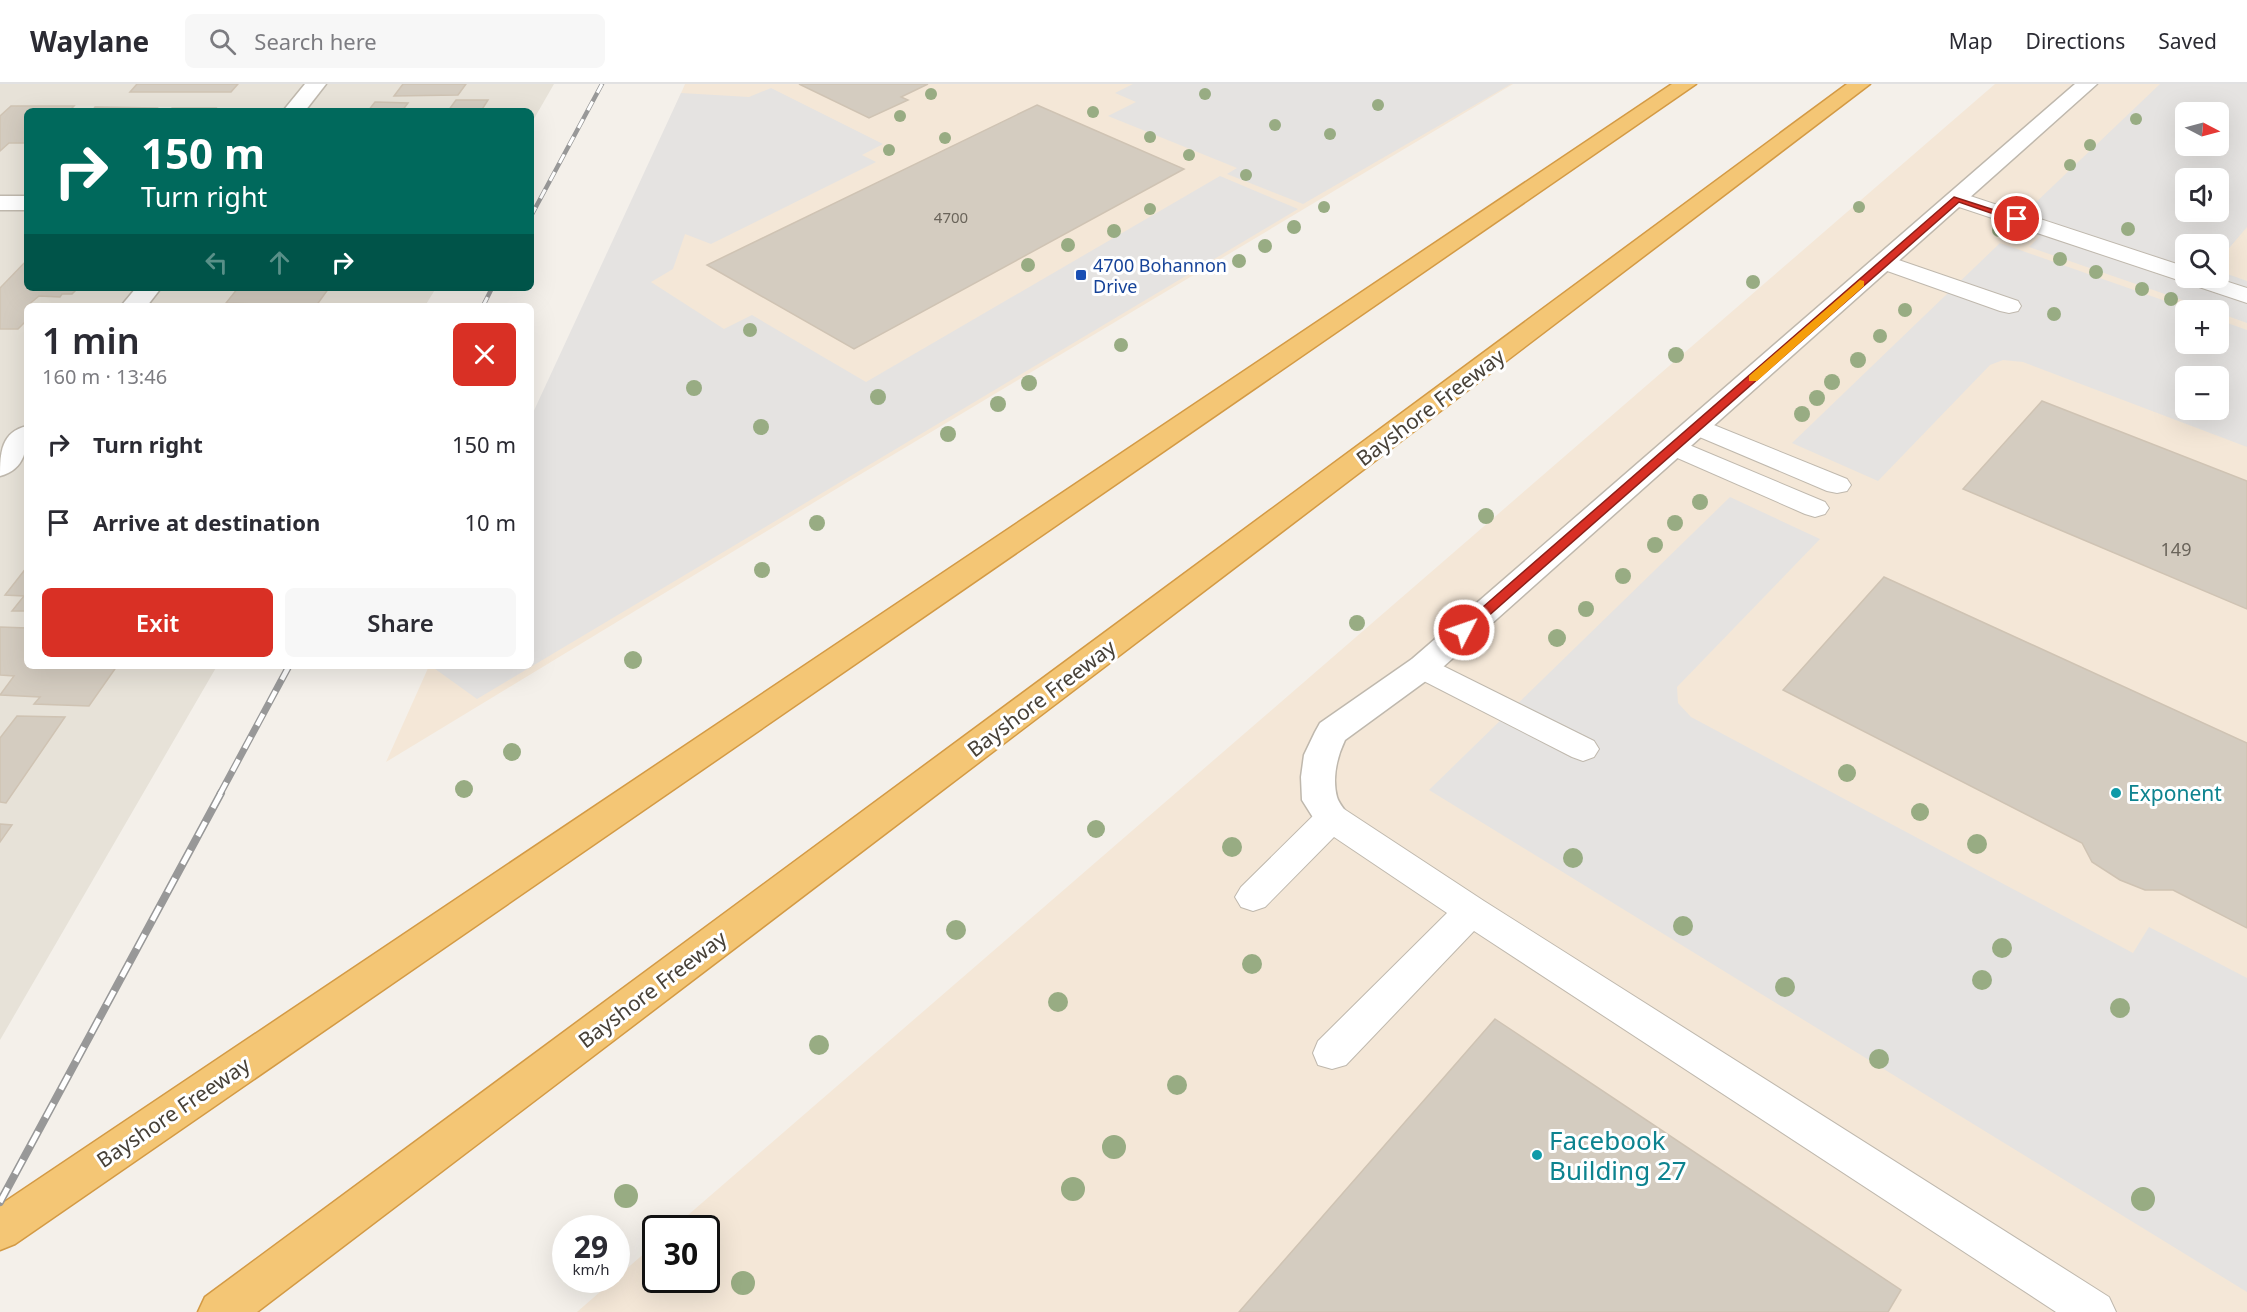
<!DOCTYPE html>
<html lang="en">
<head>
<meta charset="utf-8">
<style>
	:root { --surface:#fff; --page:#f7f7f7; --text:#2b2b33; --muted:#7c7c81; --line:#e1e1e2; --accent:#d93025 }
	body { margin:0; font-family:"Noto Sans",sans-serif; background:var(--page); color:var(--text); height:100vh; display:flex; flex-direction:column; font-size:22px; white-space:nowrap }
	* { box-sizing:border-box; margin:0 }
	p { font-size:20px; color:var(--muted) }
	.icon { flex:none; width:33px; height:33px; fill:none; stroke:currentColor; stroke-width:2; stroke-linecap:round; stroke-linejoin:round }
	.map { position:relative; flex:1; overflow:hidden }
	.details { position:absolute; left:24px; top:219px; width:510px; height:366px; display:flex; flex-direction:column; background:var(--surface); border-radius:9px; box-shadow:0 6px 24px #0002 }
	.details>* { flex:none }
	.banner { position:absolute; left:24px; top:24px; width:510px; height:183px; border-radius:9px; box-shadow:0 6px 24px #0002; background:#00695c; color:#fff; overflow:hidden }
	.needle { width:39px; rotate:96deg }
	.tools { position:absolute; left:2175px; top:18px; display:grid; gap:12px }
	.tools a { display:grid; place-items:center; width:54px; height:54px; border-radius:9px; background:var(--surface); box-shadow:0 6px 24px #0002; font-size:30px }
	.speed { position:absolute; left:552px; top:1131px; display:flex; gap:12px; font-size:30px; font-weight:700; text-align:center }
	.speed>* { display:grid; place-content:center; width:78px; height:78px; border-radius:50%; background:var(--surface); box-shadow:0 6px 24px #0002; line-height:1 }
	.speed small { font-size:15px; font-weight:400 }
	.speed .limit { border:3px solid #111; border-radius:9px; background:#fff; color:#111 }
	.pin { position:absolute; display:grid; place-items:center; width:51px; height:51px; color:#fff; margin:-26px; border:3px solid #fff; border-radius:50%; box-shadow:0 2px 6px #0007 }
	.me { position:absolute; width:66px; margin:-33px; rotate:49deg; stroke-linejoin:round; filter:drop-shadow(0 0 4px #0008) }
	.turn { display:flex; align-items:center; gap:21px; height:126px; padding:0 18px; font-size:27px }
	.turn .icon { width:78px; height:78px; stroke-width:2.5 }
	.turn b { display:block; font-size:42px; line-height:51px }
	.lanes { display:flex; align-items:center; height:57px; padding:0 18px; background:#0003; justify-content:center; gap:30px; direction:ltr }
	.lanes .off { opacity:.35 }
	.round { display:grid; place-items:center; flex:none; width:63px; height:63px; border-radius:9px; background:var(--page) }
	.head { display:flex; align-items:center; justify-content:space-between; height:102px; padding:0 18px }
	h1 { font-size:36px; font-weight:600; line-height:45px }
	.cta { display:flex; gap:12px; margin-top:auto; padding:12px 18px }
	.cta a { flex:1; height:69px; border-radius:9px; background:var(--accent); color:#fff; font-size:24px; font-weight:600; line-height:69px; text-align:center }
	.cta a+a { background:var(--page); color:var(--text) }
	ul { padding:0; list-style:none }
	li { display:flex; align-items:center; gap:18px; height:78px; padding:0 18px }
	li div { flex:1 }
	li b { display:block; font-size:22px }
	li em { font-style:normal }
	header { display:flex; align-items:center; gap:36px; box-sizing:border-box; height:84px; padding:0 30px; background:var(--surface); border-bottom:2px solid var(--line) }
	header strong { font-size:28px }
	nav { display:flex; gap:33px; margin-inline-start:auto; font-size:21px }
	.search { width:420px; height:54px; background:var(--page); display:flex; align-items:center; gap:15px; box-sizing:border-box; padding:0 21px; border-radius:9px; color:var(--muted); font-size:22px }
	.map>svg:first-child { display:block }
</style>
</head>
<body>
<header>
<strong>Waylane</strong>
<div class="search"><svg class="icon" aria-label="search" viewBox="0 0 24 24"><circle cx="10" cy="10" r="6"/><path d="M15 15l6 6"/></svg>Search here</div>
<nav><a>Map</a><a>Directions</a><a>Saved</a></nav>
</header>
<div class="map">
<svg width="2247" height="1228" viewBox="0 0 2247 1228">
	<rect width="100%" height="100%" fill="#f4f0ea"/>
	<path fill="#e7e2d8" d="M0,0H554L531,40V27H27V204H436L425,222H27V582H217L0,956Z"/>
	<g fill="#f4e7d7" fill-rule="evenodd">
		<path d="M685,0H1513L851,396L386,678L429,582H531L552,307Z"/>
		<path d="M1995,0H2247V1228H577L655,1160L656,1196H706V1144H673ZM2186,28H2218V62H2186ZM2186,94H2218V128H2186ZM2186,160H2218V194H2186ZM2186,226H2218V260H2186ZM2186,292H2218V326H2186Z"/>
	</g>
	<g fill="#e5e3e1" fill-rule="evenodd">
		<path d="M1133,0H1511L1303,120L1227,90L1237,84L1108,32L1136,18L1115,9Z"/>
		<path d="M2160,0H2247V143L2219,176L2218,160H2186V194H2218L2219,187L2247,197V239L2219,229L2218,226H2211L2029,163L2040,152L2010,143ZM2186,28H2218V62H2186ZM2186,94H2218V128H2186Z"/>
		<path d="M771,4L883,60L862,71L876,78L711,160L685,150L673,185L651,198L724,245L752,231L866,298L1220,92L1298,125L477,615L431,582H531V333L681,9L749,13Z"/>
		<path d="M2000,159L2191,226H2186V260H2218L2219,236L2247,246V363L2023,278L2003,276L1990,281L1878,397L1792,359ZM2186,292H2218V326H2186Z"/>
		<path d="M1730,413L1820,455L1677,603L1678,619L1691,633L2133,869L2149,843L2247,894V1208L1429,706Z"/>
	</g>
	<g fill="#d4ccc0" stroke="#cfc3b3" stroke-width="1.5">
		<path d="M137,0H238L231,8H130Z"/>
		<path d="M403,0H466L458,11L394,12Z"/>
		<path d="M799,0H928L901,13L908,16L869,34Z"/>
		<path d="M456,16H488L481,27H448Z"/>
		<path d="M375,18L408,19L402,27H368Z"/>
		<path d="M1037,21L1184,85L854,265L707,181Z"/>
		<path d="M11,22H74L69,27H27V59H9L0,67V32Z"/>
		<path d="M95,23L157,24L154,27H92Z"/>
		<path d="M172,24H216L214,27H170Z"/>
		<path d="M27,176V204H78L72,210H62L60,213L39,212L27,222V236L18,245H0V204Z"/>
		<path d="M238,204H329L316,222L226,219Z"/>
		<path d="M2042,317L2247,397V525L1963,405Z"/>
		<path d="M27,483V527H12L24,512L5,511Z"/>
		<path d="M1884,493L2247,659V844L2173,806H2145L2120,796L2092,778L2082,759L1783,606Z"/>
		<path d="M0,543L27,544V582H117L89,622L34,620L40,613L0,611L14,592L0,591Z"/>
		<path d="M17,632L65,633L6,719L0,718V654Z"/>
		<path d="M0,740L12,741L0,758Z"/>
		<path d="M1495,935L1901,1206L1888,1228H1239Z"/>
	</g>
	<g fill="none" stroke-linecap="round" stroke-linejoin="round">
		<defs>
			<g id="service">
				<path d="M1958,108L2186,183V194H2216L2247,204V219L1950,120L1947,115L1950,110Z"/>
				<path d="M1884,171L2018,217L2021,222L2018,227L2009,229L2000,227L1876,183L1872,178L1876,173Z"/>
				<path d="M1699,335L1847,395L1851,401L1847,407L1837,409L1827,407L1690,349L1686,343L1690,337Z"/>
				<path d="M1675,355L1825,418L1829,424L1825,430L1815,433L1805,430L1666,369L1662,363L1666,357Z"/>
				<path d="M1423,572L1594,657L1599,665L1594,673L1583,677L1572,673L1412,591L1408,583L1412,575Z"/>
				<path d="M1332,721L1344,725L1484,817L2109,1213L2116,1228H2056L1474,847L1346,981L1332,985L1318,981L1313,969L1318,957L1447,829L1334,753L1265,823L1253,827L1241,823L1235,813L1241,803L1320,725Z"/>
			</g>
			<g id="minor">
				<path d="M305,0H326L305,27H283Z"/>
				<path d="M2075,0H2097L1434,591L1345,656C1337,673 1332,694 1337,713C1339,720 1346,727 1350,734L1345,743L1332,747L1319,743L1302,716L1301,693L1304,671L1315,648L1320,639L1412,575Z"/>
				<rect x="0" y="112" width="27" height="14"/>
				<path d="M136,204H161L147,222H121Z"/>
				<path d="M27,342C27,364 26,385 0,392C0,369 1,348 27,342Z"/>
			</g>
			<g id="motorway">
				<path d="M1672,0H1696L15,1160L0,1166V1121Z"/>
				<path d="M1847,0H1870L257,1228H198L205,1213Z"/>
			</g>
		</defs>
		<use href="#service" stroke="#bfb8ad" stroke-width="2"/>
		<use href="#minor" stroke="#bfb8ad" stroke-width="3"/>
		<use href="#motorway" stroke="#d39a45" stroke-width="3"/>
		<use href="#service" fill="#fff" fill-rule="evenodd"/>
		<use href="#minor" fill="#fff" fill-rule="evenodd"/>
		<use href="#motorway" fill="#f4c675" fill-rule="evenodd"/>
		<defs>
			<g id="rail-far2">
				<path d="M531,132L602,0"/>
				<path d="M483,222L492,204"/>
			</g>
			<path id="rail-far1" d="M220,710L289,582"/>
			<path id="rail" d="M0,1118L221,709"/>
		</defs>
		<use href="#rail-far2" stroke="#989898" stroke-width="4.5"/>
		<use href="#rail-far1" stroke="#989898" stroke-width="7"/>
		<use href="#rail" stroke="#989898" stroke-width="8"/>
		<use href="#rail-far2" stroke="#fff" stroke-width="3" stroke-dasharray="10" stroke-linecap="butt"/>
		<use href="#rail-far1" stroke="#fff" stroke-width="4.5" stroke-dasharray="13" stroke-linecap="butt"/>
		<use href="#rail" stroke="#fff" stroke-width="5" stroke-dasharray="16" stroke-linecap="butt"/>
	</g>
	<g fill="#98ac83">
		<circle cx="931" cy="10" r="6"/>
		<circle cx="1205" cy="10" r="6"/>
		<circle cx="1378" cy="21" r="6"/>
		<circle cx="1093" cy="28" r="6"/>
		<circle cx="900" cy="32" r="6"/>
		<circle cx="2136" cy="35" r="6"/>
		<circle cx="1275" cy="41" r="6"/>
		<circle cx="1330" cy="50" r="6"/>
		<circle cx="1150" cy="53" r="6"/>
		<circle cx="945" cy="54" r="6"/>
		<circle cx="2090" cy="61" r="6"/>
		<circle cx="889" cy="66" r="6"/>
		<circle cx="1189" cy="71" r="6"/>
		<circle cx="2070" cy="81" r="6"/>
		<circle cx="1246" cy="91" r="6"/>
		<circle cx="1324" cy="123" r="6"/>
		<circle cx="1859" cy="123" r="6"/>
		<circle cx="1150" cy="125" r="6"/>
		<circle cx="1294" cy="143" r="7"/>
		<circle cx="2128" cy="145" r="7"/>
		<circle cx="1999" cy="146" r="7"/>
		<circle cx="1114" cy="147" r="7"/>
		<circle cx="1068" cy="161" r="7"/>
		<circle cx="1265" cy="162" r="7"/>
		<circle cx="2060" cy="175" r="7"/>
		<circle cx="1239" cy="177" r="7"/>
		<circle cx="1028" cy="181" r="7"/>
		<circle cx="2096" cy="188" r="7"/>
		<circle cx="1753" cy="198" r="7"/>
		<circle cx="2142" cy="205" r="7"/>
		<circle cx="2171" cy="215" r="7"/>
		<circle cx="1905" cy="226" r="7"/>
		<circle cx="2054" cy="230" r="7"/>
		<circle cx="750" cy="246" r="7"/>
		<circle cx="1880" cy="252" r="7"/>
		<circle cx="1121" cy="261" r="7"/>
		<circle cx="1676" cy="271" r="8"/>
		<circle cx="1858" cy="276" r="8"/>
		<circle cx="1832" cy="298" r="8"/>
		<circle cx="1029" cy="299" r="8"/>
		<circle cx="694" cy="304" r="8"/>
		<circle cx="878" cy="313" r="8"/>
		<circle cx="1817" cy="314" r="8"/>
		<circle cx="998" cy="320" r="8"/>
		<circle cx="1802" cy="330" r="8"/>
		<circle cx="761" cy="343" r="8"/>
		<circle cx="948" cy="350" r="8"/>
		<circle cx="1700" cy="418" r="8"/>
		<circle cx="1486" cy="432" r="8"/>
		<circle cx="817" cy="439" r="8"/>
		<circle cx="1675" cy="439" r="8"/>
		<circle cx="1655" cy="461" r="8"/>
		<circle cx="762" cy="486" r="8"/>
		<circle cx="1623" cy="492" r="8"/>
		<circle cx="1586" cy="525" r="8"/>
		<circle cx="1357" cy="539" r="8"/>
		<circle cx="1557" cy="554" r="9"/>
		<circle cx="633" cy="576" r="9"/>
		<circle cx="512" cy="668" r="9"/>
		<circle cx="1847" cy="689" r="9"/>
		<circle cx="464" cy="705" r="9"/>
		<circle cx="1920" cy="728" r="9"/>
		<circle cx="1096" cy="745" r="9"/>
		<circle cx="1977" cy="760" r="10"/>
		<circle cx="1232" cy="763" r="10"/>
		<circle cx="1573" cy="774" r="10"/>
		<circle cx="1683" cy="842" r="10"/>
		<circle cx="956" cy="846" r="10"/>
		<circle cx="2002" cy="864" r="10"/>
		<circle cx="1252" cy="880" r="10"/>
		<circle cx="1982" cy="896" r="10"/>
		<circle cx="1785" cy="903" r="10"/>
		<circle cx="1058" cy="918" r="10"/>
		<circle cx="2120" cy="924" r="10"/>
		<circle cx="819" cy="961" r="10"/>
		<circle cx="1879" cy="975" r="10"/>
		<circle cx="1177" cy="1001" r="10"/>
		<circle cx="1114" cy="1063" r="12"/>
		<circle cx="1073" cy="1105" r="12"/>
		<circle cx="626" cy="1112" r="12"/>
		<circle cx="2143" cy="1115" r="12"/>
		<circle cx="743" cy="1199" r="12"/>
	</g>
	<path fill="#d93025" stroke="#8d1f18" stroke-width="1.5" d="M1954,113L2022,135L2014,137L1959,118L1469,549H1460V543Z"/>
	<path fill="#f59e0b" d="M1860,196L1864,197V202L1757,297H1749V292Z"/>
	<rect fill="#1a4fb4" stroke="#fff" stroke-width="2" x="1075" y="185" width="12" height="12" rx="3"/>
	<g fill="#0f9aa8" stroke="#fff" stroke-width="2">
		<circle cx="2116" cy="709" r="6"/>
		<circle cx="1537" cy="1071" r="6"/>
	</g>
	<g text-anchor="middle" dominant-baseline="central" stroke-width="6" stroke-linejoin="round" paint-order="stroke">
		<g font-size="15" fill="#6a645a">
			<text x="951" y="133">4700</text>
		</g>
		<g font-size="18" fill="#164399" stroke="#fff" text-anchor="start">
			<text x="1093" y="181">4700 Bohannon<tspan x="1093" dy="21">Drive</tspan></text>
		</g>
		<g font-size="18" fill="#6a645a">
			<text x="2176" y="465">149</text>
		</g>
		<g font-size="21" fill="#474138" stroke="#fff">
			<text transform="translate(1430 323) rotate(-37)">Bayshore Freeway</text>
			<text transform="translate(1041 614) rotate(-37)">Bayshore Freeway</text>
			<text transform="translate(652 905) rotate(-37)">Bayshore Freeway</text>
			<text transform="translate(173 1028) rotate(-34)">Bayshore Freeway</text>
		</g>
		<g font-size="21" fill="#0d838f" stroke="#fff" text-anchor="start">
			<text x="2128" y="709">Exponent</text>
		</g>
		<g font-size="26" fill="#0d838f" stroke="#fff" text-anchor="start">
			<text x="1549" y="1056">Facebook<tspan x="1549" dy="30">Building 27</tspan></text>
		</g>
	</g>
</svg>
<div class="tools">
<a><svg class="needle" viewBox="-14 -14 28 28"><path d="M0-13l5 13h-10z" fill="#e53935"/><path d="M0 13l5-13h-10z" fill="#7c7c81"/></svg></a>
<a><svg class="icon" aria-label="sound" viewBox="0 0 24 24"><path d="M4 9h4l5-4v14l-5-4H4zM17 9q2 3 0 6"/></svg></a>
<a><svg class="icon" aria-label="search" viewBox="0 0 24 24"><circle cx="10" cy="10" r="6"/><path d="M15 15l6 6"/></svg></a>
<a>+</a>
<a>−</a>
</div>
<div class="speed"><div>29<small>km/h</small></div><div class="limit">30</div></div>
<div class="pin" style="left:2017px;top:135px;background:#d93025"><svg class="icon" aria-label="arrive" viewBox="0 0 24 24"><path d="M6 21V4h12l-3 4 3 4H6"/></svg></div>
<svg class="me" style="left:1464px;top:546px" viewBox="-20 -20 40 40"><circle r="17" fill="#d93025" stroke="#fff" stroke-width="3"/><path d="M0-11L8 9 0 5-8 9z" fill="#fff"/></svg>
<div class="banner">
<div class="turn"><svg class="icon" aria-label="right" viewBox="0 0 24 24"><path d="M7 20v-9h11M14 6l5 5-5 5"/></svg><div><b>150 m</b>Turn right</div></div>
<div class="lanes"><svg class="icon off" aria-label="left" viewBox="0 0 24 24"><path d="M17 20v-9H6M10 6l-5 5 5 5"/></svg><svg class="icon off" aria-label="ahead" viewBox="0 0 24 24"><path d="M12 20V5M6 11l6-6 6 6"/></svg><svg class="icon" aria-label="right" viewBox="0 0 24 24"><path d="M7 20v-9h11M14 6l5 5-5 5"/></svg></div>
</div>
<section class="details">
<div class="head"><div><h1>1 min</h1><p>160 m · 13:46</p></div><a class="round" style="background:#d93025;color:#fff"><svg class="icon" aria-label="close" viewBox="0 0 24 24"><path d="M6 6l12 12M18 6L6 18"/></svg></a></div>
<ul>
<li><svg class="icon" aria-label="right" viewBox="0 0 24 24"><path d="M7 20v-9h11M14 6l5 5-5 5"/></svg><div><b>Turn right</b></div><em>150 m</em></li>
<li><svg class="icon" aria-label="arrive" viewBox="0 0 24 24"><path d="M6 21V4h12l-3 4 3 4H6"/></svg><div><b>Arrive at destination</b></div><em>10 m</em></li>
</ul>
<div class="cta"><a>Exit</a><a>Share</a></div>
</section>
</div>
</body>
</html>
